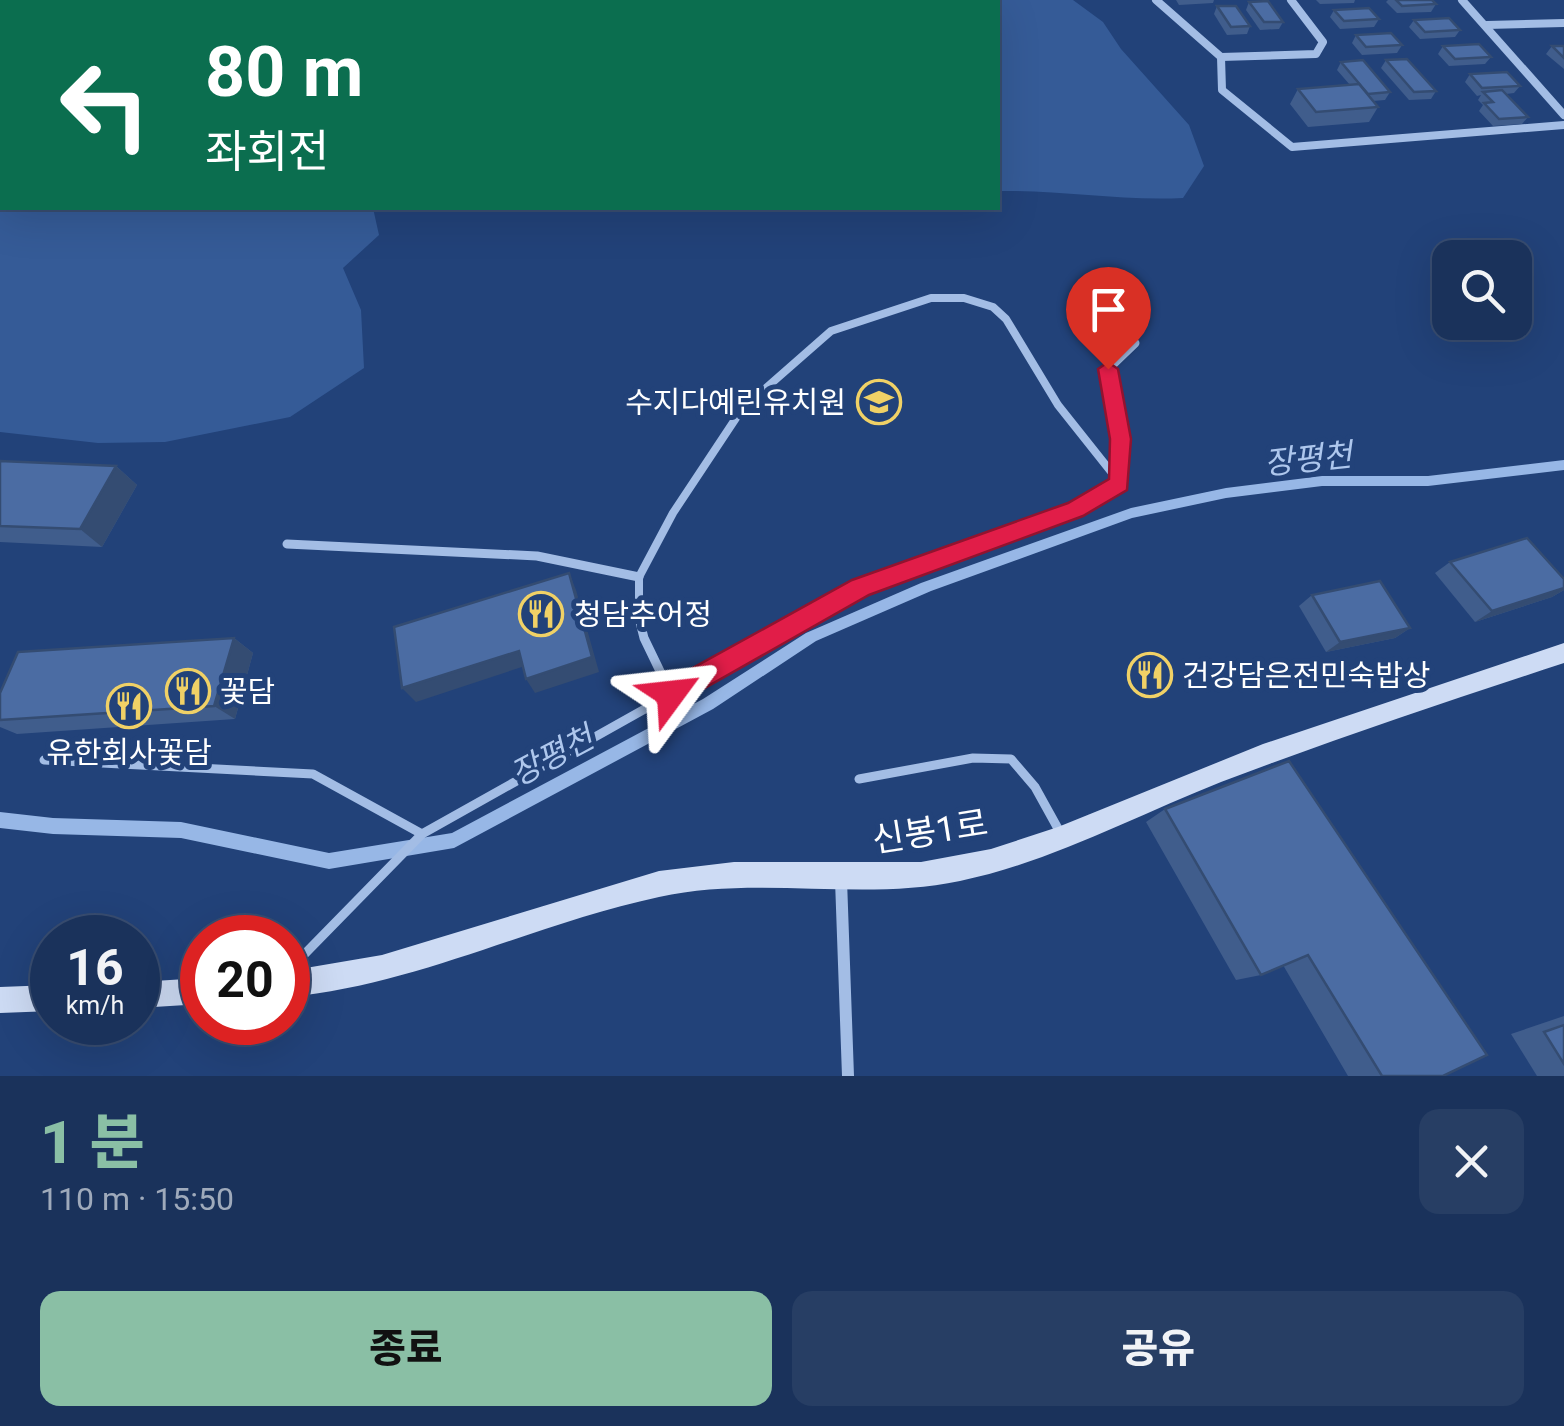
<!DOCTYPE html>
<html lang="ko">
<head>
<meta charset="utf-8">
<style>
	:root { --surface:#1a325b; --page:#273e64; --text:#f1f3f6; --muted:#9faabb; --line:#384d71; --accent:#8abfa5 }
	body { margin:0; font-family:Roboto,"Noto Sans KR",sans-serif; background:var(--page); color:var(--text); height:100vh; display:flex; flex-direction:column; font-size:38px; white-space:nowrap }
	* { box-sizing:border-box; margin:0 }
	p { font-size:32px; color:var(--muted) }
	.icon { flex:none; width:55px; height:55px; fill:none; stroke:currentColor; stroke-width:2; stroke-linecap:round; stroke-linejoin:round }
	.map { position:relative; height:1076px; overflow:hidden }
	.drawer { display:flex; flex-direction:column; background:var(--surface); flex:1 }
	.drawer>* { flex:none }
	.guide { position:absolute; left:0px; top:0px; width:1000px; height:210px; box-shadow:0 10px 40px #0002,0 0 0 2px var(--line); background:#0b6e4f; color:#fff; overflow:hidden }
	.tools { position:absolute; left:1432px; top:240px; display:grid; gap:20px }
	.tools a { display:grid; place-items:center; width:100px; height:100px; border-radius:20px; background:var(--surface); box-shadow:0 10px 40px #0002,0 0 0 2px var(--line); font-size:50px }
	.speed { position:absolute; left:30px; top:915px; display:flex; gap:20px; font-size:50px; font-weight:700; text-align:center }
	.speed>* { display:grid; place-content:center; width:130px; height:130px; border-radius:50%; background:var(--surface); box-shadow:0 10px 40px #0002,0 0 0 2px var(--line); line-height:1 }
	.speed small { font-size:25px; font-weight:400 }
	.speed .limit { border:15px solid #d22; background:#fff; color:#111 }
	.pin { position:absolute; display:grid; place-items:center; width:85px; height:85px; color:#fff; margin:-102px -42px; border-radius:50% 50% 50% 0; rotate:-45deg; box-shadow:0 0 10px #0007 }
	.pin .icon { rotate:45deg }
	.me { position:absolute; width:110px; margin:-55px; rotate:60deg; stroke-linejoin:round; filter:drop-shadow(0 0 8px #0008) }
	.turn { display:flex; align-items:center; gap:35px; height:210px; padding:0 40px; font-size:45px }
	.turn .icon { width:130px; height:130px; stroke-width:2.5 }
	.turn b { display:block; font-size:70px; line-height:85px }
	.round { display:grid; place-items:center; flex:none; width:105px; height:105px; border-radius:20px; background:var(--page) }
	.headline { display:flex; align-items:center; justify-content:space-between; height:170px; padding:0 40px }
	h1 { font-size:60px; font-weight:800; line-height:75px; color:var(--accent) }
	.button { display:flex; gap:20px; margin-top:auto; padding:20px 40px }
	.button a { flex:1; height:115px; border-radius:20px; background:var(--accent); color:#111; font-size:40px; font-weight:800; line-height:115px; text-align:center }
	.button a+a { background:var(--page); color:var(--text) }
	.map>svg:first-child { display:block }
</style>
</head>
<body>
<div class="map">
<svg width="1564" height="1076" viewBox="0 0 1564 1076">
	<rect width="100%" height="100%" fill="#224279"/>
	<path fill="#355b97" d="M0,0H1073L1103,22L1121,49L1189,125L1204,166L1183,198C1120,201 1060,190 998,191V2H2V208H373L379,235L343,268L361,310L364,368L290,417L165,442L98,443L0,432Z"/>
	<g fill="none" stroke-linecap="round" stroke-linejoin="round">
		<path fill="#97b7e6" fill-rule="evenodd" d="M1564,460V470L1428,486H1322L1226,498L1132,518L931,591L816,641L713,709L454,848L329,869L181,838L53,834L0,828V812L53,818L181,822L329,853L452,833L703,699L806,633L921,583L1131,508L1226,488L1322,476H1428Z"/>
		<path stroke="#a3bde5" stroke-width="8" d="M639,617V577L673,513L742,409L831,331L931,298H964L993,307L1006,319L1058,405L1120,483C1023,541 909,561 810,617"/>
		<g stroke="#a3bde5" stroke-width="9">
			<path d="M638,614L644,638L671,694"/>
			<path d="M44,760L313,774L422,834"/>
			<path d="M859,779L973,758L1011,759L1035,787L1061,834"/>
			<path d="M288,971L422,834L814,614"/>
		</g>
		<g stroke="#a3bde5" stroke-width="8">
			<path d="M1156,0L1221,57L1316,54L1323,42L1291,0"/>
			<path d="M1462,0L1564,115"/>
			<path d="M1487,25L1564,23"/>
			<path d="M1221,57L1222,90L1292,147L1564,125"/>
		</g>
		<g stroke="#a3bde5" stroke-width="9">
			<path d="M1120,483V439L1108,369L1135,343"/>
			<path d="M287,544L537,556L639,577"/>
		</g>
		<path stroke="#a3bde5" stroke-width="12" d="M841,880L848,1076"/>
		<g fill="#cddbf4" fill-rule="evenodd">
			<path d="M1564,643V663C1449,701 1334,739 1221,782C1135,816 1051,862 960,881C861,902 758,875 659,897C533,924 417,985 288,997V971L382,955L659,871L734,862H921L991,849L1058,827L1263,744Z"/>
			<path d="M202,978V1004L138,1008V982Z"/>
			<path d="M52,985V1011L0,1013V987Z"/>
		</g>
	</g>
	<g fill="#405d8c">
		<path d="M1176,0H1214L1213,3L1179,5Z"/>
		<path d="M1316,0H1355L1354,3L1320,4Z"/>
		<path d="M1388,0H1432L1436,4L1431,12L1397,13L1386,2Z"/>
		<path d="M1249,2L1283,22L1279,29L1260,30L1246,10Z"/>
		<path d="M1217,6L1250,26L1247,34L1227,35L1214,14Z"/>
		<path d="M1334,10L1379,19L1374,27L1340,29L1330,17Z"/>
		<path d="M1414,20L1460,30L1455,37L1420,39L1409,27Z"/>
		<path d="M1356,35L1402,45L1397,53L1362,55L1352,43Z"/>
		<path d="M1443,46L1491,57L1485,64L1449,66L1438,54Z"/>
		<path d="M1552,46H1564V69L1546,54Z"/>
		<path d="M1386,60L1436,91L1431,99L1409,100L1381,68Z"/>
		<path d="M1341,62L1390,92L1385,100L1373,101L1378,107L1369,122L1308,127L1290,104L1298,89L1350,85L1337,70Z"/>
		<path d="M1470,74L1520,86L1514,93L1506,94L1528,117L1522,124L1493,126L1479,111L1483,105L1478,100L1481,95L1477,96L1465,82Z"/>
		<path d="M0,461L116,466L137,485L102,547L0,542Z"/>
		<path d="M1450,562L1564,579V590L1552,597L1475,622L1435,573Z"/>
		<path d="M1312,595L1410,628L1395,638L1326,652L1299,606Z"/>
		<path d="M234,638L253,653L235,719L17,734L0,727V693Z"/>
		<path d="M1165,809L1443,1076H1348L1283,965L1261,975L1236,980L1146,822Z"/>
		<path d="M1564,1016V1076H1537L1511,1034Z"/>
	</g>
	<g fill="#344c72">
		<path d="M116,466L137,485L102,547L80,529Z"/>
		<path d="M569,573L576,590L599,672L535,693L526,679Z"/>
		<path d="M1564,588V590L1552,597L1475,622L1492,611Z"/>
		<path d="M1410,628L1395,638L1326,652L1340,642Z"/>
		<path d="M234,638L253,653L235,719L214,706Z"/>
		<path d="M519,651L528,665L416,702L402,688Z"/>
	</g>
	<g fill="#4b6ca3" stroke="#344c72" stroke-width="2.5">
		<path d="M1396,0H1432L1436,4L1402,6Z"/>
		<path d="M1268,1L1283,22H1264L1249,2Z"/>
		<path d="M1217,6H1236L1250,26L1231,27Z"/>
		<path d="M1369,8L1379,19L1344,21L1334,10Z"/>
		<path d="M1449,18L1460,30L1425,32L1414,20Z"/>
		<path d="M1391,33L1402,45L1366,47L1356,35Z"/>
		<path d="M1479,44L1491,57L1455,59L1443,46Z"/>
		<path d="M1552,46H1564V58Z"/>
		<path d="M1407,59L1436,91L1414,92L1386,60Z"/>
		<path d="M1363,60L1390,92L1368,94L1341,62Z"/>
		<path d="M1507,72L1520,86L1482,88L1470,74Z"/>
		<path d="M1359,84L1378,107L1316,112L1298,89Z"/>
		<path d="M1502,90L1528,117L1499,119L1484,103L1493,102L1483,92Z"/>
		<path d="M0,461L116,466L80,529L0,526Z"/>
		<path d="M1527,538L1564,579V588L1492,611L1450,562Z"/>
		<path d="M569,573L592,657L526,679L519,651L402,688L394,627Z"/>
		<path d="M1380,581L1410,628L1340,642L1312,595Z"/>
		<path d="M234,638L214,706L0,720V693L18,652Z"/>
		<path d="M1289,761L1487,1055L1443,1076H1382L1308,955L1261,975L1165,809Z"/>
		<path d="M1564,1025V1064L1544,1032Z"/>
	</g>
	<path fill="#e11d48" stroke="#92132f" stroke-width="2.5" d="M1108,362L1118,369L1131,439L1127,490L1083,516L869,595L680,702H662L658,694L662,685L852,580L1068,503L1109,479L1110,439L1098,369Z"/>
	<defs>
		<symbol id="school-ring" viewBox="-11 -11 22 22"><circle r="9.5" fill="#224279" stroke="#f0d166" stroke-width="1.5"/><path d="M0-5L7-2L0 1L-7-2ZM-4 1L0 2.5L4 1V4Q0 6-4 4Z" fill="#f0d166"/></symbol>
		<symbol id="restaurant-ring" viewBox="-11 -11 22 22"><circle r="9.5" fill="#224279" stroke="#f0d166" stroke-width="1.5"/><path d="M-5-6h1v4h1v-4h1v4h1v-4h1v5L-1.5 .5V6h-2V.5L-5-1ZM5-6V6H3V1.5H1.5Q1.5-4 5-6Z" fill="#f0d166"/></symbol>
	</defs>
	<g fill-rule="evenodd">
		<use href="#school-ring" x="854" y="377" width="50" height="50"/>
		<use href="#restaurant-ring" x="516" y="589" width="50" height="50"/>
		<use href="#restaurant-ring" x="1125" y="650" width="50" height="50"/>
		<use href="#restaurant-ring" x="163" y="666" width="50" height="50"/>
		<use href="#restaurant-ring" x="104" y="681" width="50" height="50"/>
	</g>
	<g text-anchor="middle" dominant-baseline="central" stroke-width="10" stroke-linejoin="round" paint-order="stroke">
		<g font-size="30" fill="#fff" stroke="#224279" text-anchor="start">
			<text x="846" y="402" text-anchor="end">수지다예린유치원</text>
			<text x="574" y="614">청담추어정</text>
			<text x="1182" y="675">건강담은전민숙밥상</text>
			<text x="220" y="691">꽃담</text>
			<text x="129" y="752" text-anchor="middle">유한회사꽃담</text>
		</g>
		<g font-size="32" font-style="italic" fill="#aec7ed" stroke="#224279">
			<text transform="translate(1308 459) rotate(-6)">장평천</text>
			<text transform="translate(552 756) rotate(-28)">장평천</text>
		</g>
		<g font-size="35" fill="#fff" stroke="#224279">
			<text transform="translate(930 832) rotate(-9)">신봉1로</text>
		</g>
	</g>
</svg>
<div class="tools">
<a><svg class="icon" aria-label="search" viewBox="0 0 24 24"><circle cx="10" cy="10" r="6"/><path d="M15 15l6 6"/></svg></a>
</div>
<div class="speed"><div>16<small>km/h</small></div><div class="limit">20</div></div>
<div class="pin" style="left:1108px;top:369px;background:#d93025"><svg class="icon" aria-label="arrive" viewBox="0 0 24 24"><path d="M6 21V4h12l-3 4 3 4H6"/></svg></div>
<svg class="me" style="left:671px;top:694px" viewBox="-20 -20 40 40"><path d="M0-17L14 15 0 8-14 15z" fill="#e11d48" stroke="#fff" stroke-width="4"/></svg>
<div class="guide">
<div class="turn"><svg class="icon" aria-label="left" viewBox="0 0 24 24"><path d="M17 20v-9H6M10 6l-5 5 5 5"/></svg><div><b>80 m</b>좌회전</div></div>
</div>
</div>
<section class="drawer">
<div class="headline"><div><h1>1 분</h1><p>110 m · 15:50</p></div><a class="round"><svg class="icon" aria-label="close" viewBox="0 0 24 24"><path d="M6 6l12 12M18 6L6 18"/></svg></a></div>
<div class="button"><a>종료</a><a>공유</a></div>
</section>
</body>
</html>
